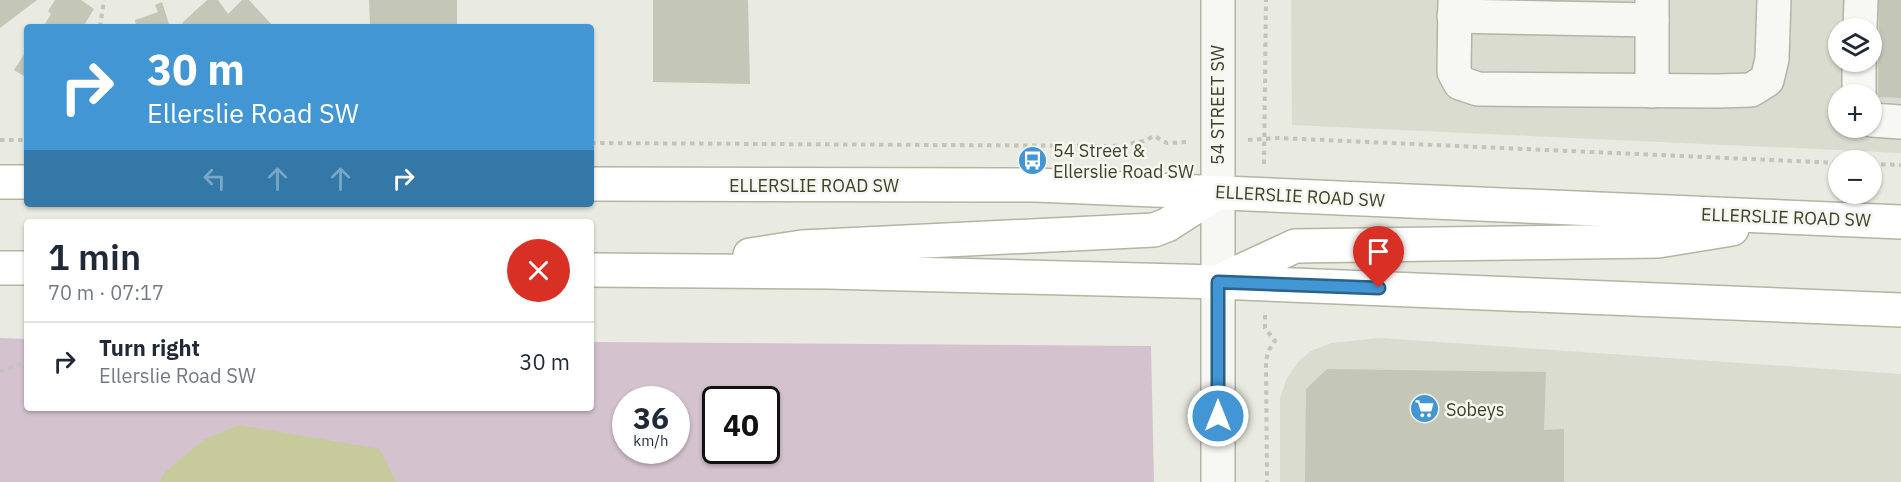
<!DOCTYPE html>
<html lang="en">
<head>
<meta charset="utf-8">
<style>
	:root { --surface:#fff; --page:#f2f2f3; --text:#1f2937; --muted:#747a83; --line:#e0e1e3 }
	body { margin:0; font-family:"IBM Plex Sans",sans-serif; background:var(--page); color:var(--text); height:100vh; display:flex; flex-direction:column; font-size:22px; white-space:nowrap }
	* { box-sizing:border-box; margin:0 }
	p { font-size:20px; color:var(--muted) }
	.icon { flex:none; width:33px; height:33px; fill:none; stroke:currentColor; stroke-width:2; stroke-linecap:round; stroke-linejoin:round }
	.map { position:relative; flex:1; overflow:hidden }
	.details { position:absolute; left:24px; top:219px; width:570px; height:192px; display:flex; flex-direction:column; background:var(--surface); border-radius:6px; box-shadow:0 2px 4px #0004 }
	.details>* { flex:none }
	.hud { position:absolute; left:24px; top:24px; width:570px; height:183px; border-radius:6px; box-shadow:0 2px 4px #0004; background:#4296d3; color:#fff; overflow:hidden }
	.buttons { position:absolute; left:1828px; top:18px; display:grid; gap:12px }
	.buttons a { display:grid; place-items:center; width:54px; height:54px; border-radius:50%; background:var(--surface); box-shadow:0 2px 4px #0004; font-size:30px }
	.speed { position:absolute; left:612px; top:386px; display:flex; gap:12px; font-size:30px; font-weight:700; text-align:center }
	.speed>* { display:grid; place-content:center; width:78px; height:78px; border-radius:50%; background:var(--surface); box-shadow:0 2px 4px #0004; line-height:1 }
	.speed small { font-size:15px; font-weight:400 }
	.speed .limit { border:3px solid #111; border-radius:9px; background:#fff; color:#111 }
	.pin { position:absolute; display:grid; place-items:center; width:51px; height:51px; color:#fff; margin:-62px -26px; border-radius:50% 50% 50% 0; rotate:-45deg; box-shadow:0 0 6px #0007 }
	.pin .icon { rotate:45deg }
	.me { position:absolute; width:66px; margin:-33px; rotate:0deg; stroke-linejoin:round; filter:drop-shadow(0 0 4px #0008) }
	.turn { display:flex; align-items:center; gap:21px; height:126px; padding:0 24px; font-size:27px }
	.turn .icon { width:78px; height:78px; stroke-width:2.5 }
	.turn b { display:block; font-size:42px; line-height:51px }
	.lanes { display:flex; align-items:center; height:57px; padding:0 24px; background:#0003; justify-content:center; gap:30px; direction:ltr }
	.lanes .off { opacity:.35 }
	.round { display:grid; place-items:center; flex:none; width:63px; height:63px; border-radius:32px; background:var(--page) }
	.head { display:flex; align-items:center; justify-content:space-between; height:102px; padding:0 24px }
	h1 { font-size:36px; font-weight:600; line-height:45px }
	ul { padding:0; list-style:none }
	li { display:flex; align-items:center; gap:18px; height:78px; padding:0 24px; border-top:2px solid var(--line) }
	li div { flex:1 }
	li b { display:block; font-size:22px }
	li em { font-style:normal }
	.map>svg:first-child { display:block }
</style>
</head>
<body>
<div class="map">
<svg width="1901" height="482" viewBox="0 0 1901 482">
	<rect width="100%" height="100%" fill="#e9eae1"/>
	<g fill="#d9dccf" fill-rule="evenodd">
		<path d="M1291,0H1901V153L1292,125ZM1839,28H1872V62H1839ZM1839,94H1872V128H1839Z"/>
		<path d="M1380,338L1901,374V482H1280V398L1287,378L1300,360L1311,351L1331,343Z"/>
	</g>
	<path fill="#d4c2ce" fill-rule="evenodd" d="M0,338L27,339V408H591V342L1151,346L1154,482H0ZM626,399H676V450H626ZM716,399H766V450H716Z"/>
	<path fill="#c7cb9b" d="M239,425L380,449L396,482H160L163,474L203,440Z"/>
	<g fill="#c4c7b8">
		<path d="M0,0H37L0,28Z"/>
		<path d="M55,0H81L94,9L83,27H43L51,14L48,11Z"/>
		<path d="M207,0H218L228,14L242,0H249L274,27H185L182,23Z"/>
		<path d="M369,0H457V27H370Z"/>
		<path d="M653,0H748L750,84L653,82Z"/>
		<path d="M1871,0H1901V98L1878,97L1879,5H1871Z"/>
		<path d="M162,2L170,27H136L135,20L158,12L155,5Z"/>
		<path d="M27,50V78L14,70Z"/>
		<path d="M1327,369L1546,372L1544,430L1564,429V482H1305L1306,389Z"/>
	</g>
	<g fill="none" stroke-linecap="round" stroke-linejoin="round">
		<defs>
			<g id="minor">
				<path d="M1455,0L1454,72L1460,83L1478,89L1717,91L1751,90L1767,80L1772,59L1774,0"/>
				<path d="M1652,0V91"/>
				<path d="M1454,16L1652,20"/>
				<path d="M1860,28L1861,0"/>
				<path d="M1859,94V62"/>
				<path d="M1872,120L1901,122"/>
				<path d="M1218,482V0"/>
			</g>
			<g id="major">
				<path d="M0,182H27"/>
				<path d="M591,184L1036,185L1901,222"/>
				<path d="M750,255L802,247L1154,230L1167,225L1217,193"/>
				<path d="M0,268H27"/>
				<path d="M591,270L828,272L1218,282L1901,310"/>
				<path d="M1228,277L1295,246L1658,241L1732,229"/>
			</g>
		</defs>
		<use href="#minor" stroke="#b2b4a6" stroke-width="36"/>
		<use href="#major" stroke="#b2b6a0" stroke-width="36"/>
		<g stroke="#c3c5bb" stroke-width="4" stroke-dasharray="4.5 4.5" stroke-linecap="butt">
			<path d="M100,27L104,0"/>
			<path d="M0,140H27"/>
			<path d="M1248,140L1278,138L1839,163"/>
			<path d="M591,143L1115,146L1144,141L1154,136L1167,143L1187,142"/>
			<path d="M1264,164L1266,0"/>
			<path d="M1872,164L1901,165"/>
			<path d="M1265,315V328L1275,341L1269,350L1266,360L1267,482"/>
			<path d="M0,372L27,361"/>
		</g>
		<use href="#minor" stroke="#f7f8f4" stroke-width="33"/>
		<use href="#major" stroke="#fff" stroke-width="33"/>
	</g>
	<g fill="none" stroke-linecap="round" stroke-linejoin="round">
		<defs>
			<path id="route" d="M1218,416V282L1379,288"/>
		</defs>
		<use href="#route" stroke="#2b6289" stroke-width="15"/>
		<use href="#route" stroke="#4296d3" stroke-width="10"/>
	</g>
	<defs>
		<symbol id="bus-disc" viewBox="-11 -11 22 22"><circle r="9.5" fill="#4296d3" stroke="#f6f7f1"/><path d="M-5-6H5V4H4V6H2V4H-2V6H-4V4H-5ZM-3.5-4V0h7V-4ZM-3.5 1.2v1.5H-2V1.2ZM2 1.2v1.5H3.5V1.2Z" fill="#fff"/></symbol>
		<symbol id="supermarket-disc" viewBox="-11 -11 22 22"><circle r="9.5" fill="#4296d3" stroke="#f6f7f1"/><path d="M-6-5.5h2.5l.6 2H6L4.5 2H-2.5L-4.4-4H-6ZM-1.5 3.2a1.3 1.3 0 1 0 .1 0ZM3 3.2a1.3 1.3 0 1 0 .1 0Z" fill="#fff"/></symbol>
	</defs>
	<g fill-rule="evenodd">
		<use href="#bus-disc" x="1016" y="144" width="33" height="33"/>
		<use href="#supermarket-disc" x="1408" y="392" width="33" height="33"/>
	</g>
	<g text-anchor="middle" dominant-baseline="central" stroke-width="5" stroke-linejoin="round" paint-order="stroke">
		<g font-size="18" fill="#3d4229" stroke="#f6f7f1">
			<text transform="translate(1217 105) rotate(-90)">54 STREET SW</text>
			<text x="814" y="185">ELLERSLIE ROAD SW</text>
			<text transform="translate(1300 196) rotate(3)">ELLERSLIE ROAD SW</text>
			<text transform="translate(1786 217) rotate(2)">ELLERSLIE ROAD SW</text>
		</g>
		<g font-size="18" fill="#3d4229" stroke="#f6f7f1" text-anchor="start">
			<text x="1053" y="150">54 Street &amp;<tspan x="1053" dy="21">Ellerslie Road SW</tspan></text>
			<text x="1446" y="409">Sobeys</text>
		</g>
	</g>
</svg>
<div class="buttons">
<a><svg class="icon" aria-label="layers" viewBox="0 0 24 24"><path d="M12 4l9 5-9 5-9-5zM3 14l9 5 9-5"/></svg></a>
<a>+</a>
<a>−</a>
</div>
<div class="speed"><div>36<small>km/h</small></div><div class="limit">40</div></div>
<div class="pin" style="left:1379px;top:288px;background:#d93025"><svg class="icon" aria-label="arrive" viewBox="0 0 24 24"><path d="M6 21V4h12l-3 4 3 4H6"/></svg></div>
<svg class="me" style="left:1218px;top:416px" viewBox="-20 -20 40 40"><circle r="17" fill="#4296d3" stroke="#fff" stroke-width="3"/><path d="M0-11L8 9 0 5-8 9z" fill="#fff"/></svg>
<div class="hud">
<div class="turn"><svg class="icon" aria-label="right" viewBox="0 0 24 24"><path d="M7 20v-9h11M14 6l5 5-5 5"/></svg><div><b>30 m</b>Ellerslie Road SW</div></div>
<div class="lanes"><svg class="icon off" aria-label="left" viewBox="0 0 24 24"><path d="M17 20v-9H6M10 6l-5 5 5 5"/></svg><svg class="icon off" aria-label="ahead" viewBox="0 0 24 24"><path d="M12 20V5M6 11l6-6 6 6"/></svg><svg class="icon off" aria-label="ahead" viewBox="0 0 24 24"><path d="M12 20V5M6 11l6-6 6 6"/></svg><svg class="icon" aria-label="right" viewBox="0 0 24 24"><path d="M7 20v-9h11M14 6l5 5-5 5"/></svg></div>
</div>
<section class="details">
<div class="head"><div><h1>1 min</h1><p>70 m · 07:17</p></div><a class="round" style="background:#d93025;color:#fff"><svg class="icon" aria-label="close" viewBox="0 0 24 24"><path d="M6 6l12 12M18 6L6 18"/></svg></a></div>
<ul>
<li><svg class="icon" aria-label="right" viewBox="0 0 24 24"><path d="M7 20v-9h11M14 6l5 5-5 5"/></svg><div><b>Turn right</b><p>Ellerslie Road SW</p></div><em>30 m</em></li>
</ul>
</section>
</div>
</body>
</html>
